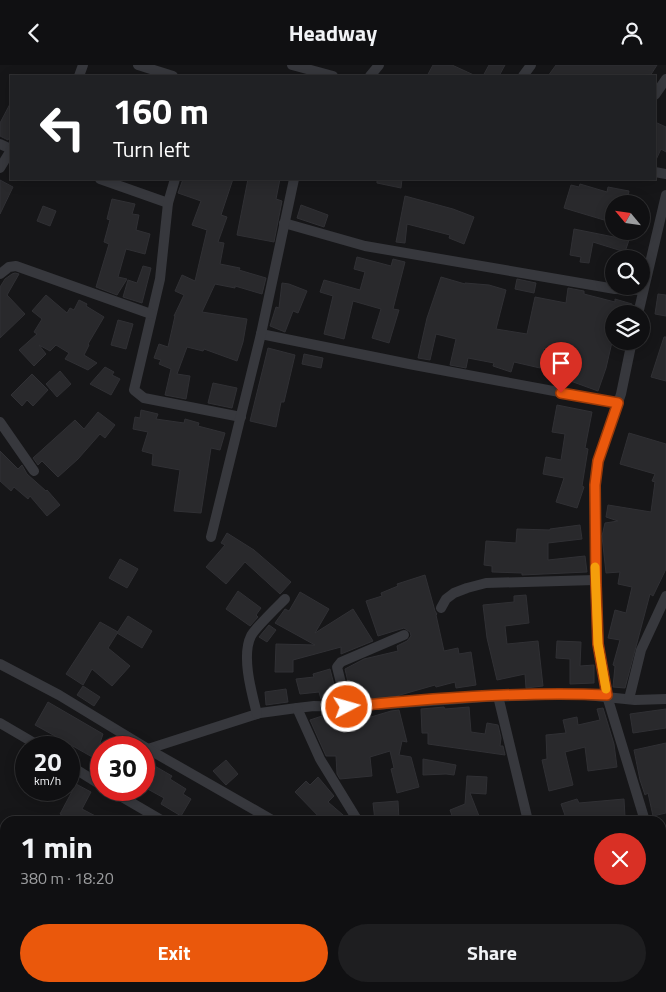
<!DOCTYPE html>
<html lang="en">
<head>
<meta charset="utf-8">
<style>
	:root { --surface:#101012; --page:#1e1e20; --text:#f1f3f6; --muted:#9c9d9f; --line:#303032; --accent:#ea580c }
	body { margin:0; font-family:"Titillium Web",sans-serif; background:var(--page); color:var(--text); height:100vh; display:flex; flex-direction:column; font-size:19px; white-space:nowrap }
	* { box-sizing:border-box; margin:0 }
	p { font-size:16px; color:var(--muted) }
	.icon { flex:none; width:28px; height:28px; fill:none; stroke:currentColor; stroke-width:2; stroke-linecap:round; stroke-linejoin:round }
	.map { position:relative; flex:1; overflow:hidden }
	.drawer { position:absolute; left:0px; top:751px; width:666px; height:176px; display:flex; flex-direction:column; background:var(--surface); border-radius:15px 15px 0 0; box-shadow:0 2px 12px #0003,0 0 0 1px var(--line) }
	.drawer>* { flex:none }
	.top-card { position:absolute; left:10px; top:10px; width:646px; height:105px; border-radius:0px; box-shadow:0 2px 12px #0003,0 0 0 1px var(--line); background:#202124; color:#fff; overflow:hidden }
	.needle { width:32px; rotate:299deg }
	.buttons { position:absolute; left:605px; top:130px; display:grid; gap:10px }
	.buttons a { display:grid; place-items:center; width:45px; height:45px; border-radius:50%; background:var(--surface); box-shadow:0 2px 12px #0003,0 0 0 1px var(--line); font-size:25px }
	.speed { position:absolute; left:15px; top:671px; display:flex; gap:10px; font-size:25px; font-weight:700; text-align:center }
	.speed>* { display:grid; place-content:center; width:65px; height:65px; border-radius:50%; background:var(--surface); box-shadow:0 2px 12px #0003,0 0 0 1px var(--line); line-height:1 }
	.speed small { font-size:12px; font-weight:400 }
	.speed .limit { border:8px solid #d22; background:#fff; color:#111 }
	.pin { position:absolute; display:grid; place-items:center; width:42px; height:42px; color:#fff; margin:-51px -21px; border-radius:50% 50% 50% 0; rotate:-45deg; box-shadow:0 0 5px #0007 }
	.pin .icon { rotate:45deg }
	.me { position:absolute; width:55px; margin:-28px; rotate:84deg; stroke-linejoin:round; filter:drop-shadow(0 0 4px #0008) }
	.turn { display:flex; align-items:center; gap:18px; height:105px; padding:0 20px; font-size:22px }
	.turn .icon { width:65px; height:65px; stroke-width:2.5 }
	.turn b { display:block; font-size:35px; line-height:42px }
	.round { display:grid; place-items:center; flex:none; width:52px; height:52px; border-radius:26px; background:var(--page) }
	.headline { display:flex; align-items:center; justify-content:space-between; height:85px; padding:0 20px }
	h1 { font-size:30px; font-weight:700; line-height:38px }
	.action { display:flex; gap:10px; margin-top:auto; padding:10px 20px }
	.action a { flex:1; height:58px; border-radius:30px; background:var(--accent); color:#fff; font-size:20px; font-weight:700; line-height:58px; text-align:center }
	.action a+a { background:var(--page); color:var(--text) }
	header { display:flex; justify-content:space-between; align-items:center; height:65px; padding:0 20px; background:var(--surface); font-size:22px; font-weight:700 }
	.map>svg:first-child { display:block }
</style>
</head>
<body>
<header><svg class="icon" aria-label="back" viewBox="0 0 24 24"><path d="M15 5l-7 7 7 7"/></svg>Headway<svg class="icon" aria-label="person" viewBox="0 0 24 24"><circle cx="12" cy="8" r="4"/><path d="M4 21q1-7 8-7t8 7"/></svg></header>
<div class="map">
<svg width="666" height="927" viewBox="0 0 666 927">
	<rect width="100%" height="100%" fill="#161618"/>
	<g fill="#29292c" stroke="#303034">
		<path d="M433,0H452L476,11H427Z"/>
		<path d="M489,0H505L499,11H483Z"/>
		<path d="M556,0H657L650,11H548Z"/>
		<path d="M11,37V70L8,75L0,71V58Z"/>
		<path d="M655,57L666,62V87L661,84L655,97Z"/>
		<path d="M183,114H233L221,150L227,152L218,177L224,178L220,199L240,203L239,205L266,213L262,229L235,221V223L215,219L202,247L247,254L243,277L237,296L204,284L203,286L187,282L177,309L190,311L186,334L165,330L171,304L159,299L161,295L154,293L159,279L168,282L175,251H174L184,230L175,226L182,210L195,216L207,165L192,160L201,136L178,128Z"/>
		<path d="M248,114H280L276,134L282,136L274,177L237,170Z"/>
		<path d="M377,114H402L401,123L377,118Z"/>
		<path d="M0,115L13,122L0,149Z"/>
		<path d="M580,119L607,127L608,122L629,126L627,139H614V158L564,143L571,120L579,122Z"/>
		<path d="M405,131L453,144L474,152L464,179L449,173L450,170L407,159L405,178L396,177Z"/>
		<path d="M112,134L135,139L132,149L139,150L136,165L150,169L145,189L126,184L118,212L127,214L117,230L96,222L109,179L104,177L110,155L107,154Z"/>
		<path d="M301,140L328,150L324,162L297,153Z"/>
		<path d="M43,141L56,146L50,161L37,156Z"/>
		<path d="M574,164L629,175L625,187L593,177L589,198L580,197L581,192L570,190Z"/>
		<path d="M357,192L391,201L393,194L405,197L393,244L399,245L389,278L372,273L381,244L353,236L344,274L324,269L333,231L320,227L324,215L360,225L365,207L354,204Z"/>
		<path d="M143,201L151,203L142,238L123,232L128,215L137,218Z"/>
		<path d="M15,208L19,209L7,230L25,249L0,273V222L5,214L12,209Z"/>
		<path d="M441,212L465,219V218L489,220L506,225L496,264L527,269L535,232L566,238L568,223L584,226V229L615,237V234L632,239L629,249H614V278L612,277L606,303L598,326L565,314L571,292L544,283L540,303L514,297L511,307L493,301L494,298L468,293L466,303L450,300L456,274L436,269L430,295L418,293L427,253Z"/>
		<path d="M517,214L536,218L534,228L515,224Z"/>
		<path d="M282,218L289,219L307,226L298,248L293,246L285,267L270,261L276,242L279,243Z"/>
		<path d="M658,229L666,230V251L655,249Z"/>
		<path d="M46,230L67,248L70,243L74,245L79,235L87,239L86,241L104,252L88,279L89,280L84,290L97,298L88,305L65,294L69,288L56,280L50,286L39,280L46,289L34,301L19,285L37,269L34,267L42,254L32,246Z"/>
		<path d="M118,255L133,259L126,284L111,280Z"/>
		<path d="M664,272H666V316L651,312Z"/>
		<path d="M268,283L295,290L284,337H281L276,362L250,356Z"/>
		<path d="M304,289L323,293L321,303L302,299Z"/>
		<path d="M105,302L114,307L112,310L120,314L111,330L90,319Z"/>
		<path d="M60,306L71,319L57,332L46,319Z"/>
		<path d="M32,309L48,325L33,341L27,335L22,341L11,330Z"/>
		<path d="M213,318L237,323L232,343L208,338Z"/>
		<path d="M557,340L592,347L585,383L588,384L582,421L584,422L577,443L556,437L564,413L543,409L546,392L561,395L565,369L552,367Z"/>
		<path d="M141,345L158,349L156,354L184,358L185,354L199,358L198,361L225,368L220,385L211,383L201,448L174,446L180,405L152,400L153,389L142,386L148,367L133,364L135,352L140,353Z"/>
		<path d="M98,347L115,360L105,373L100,369L78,394L58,412L42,396L38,400L33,393L75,355L84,364Z"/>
		<path d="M629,368L666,379V504L653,531L650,529L625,623L613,622L615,601L613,600L620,575L608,573L615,545L626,548L632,522L618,519L620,507L606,508L602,471L605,458L618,456L606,452L608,440L651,447L655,417L652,416L655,409L620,399Z"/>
		<path d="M0,386L18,404L22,400L27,409L46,426L47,425L60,440L47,451L30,431L28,434L14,422L11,426L0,416Z"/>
		<path d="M580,460L582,474L548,478V495L585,491L587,507L522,510V508L492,507V501L484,500L486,476L516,478L517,464L550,465V464Z"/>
		<path d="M227,468L254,485L291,517L280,529L245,497L226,519L206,502L225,480L221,478Z"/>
		<path d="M120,494L138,504L127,523L109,513Z"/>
		<path d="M425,510L435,546L437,549L436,550L444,586L458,583L459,589L471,587L476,620L456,623L455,617L436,622L435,620L393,632L352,635L345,604L364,594L398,586L397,581L407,576L411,571L410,567L404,563L378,571L366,536L382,531L381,528L398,521L397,519Z"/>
		<path d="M238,526L261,543L256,550L258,552L250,561L226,544Z"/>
		<path d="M300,527L329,544L315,568L353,544L373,576L341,589V582L293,595V607H275L276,579L315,580L275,558L285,544L289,546Z"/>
		<path d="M526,530L529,558L505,561L507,579L538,576L543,621L526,623L525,609L497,615L487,573L483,540L514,537V531Z"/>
		<path d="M128,551L152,566L142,583L117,568Z"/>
		<path d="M100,557L118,567L108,583L130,601L112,621L92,604L83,620L66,609Z"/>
		<path d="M269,560L276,565L267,577L259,572Z"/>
		<path d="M557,576L581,577L580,601L594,600V618L570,619V594L556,593Z"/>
		<path d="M330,604L338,635L336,632L330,635L321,634L319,627L300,629L296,614L314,612L313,609Z"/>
		<path d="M83,621L100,632L94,641L77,630Z"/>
		<path d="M286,624L288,637L266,640L265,627Z"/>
		<path d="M48,637L103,669L100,678L101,679V697L71,680L69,684V682H65L53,676L55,671L35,660Z"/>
		<path d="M444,642L445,644L469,642L471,667L485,669L487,658L498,660L501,673L500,681H503L505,690L428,679V668H422L421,644Z"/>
		<path d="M603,643L614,679L617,702L588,706L585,682L565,687L573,720L549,726L542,695L547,694L546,670L566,668L563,655L577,652L578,660L600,655L597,644Z"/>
		<path d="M666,644V663L633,668L630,649Z"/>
		<path d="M399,645L407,677L402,676L399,690L411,692L419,722L397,728L391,704L394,703L390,686L370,692L372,711L340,714L337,709L336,691H326L310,655L322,651L323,655L340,653L339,649L370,647L371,652L391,646Z"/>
		<path d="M666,678V748L653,751L648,728L645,730L640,715L634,685Z"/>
		<path d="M423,694L456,700L454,710L446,709L423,710Z"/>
		<path d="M226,695L238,709L226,720L213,706Z"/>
		<path d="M153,700L172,711L170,714L186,724L183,729L191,734L181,751L161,739L164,733L144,722V706L148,708Z"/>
		<path d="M467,711L487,712L486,729L470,728L481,756H454L450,745L465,739Z"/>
		<path d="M318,712L334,731L328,737L350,756H323L295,727L306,716L310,720Z"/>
		<path d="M76,719L91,727L82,744L105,756H74L60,749Z"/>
		<path d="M577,734L579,738L624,734L625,752L585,756H567L561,739Z"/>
		<path d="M398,736L399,755L375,756L373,738Z"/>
	</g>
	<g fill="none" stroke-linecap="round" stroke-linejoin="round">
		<path stroke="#37383d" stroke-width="5" d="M0,802H5"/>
		<g stroke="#37383d" stroke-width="10">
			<path d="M138,0L173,11"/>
			<path d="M292,0L333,11"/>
			<path d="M79,11L83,0"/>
			<path d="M370,11L379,0"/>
			<path d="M523,11L531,0"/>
			<path d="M655,30L666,14"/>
			<path d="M0,79L11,84"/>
			<path d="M0,103L11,85"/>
			<path d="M655,107L666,109"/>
			<path d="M100,114L168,138"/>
			<path d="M175,114L168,138L160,214L134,325L144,333L241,352"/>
			<path d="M284,158L365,181L615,224L642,225"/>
			<path d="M0,209L9,202L16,201L151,249"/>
			<path d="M638,249L666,130"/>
			<path d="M261,269L409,299L618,338"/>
			<path d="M632,276L621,329L598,396L595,420L596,520L598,579L607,631L645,756"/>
			<path d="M0,357L34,406"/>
			<path d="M211,472L261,269L294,114"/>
			<path d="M441,543L446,534L454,528L467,523L486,518L595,515"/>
			<path d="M0,599L59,630L148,684L260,648L297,643L314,641L347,642L486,632L576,629L635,635L666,634"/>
			<path d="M498,631L528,756"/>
			<path d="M629,634L641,585L666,531"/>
			<path d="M347,642L337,602L341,597L404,570"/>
			<path d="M297,643L320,694L358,756"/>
			<path d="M257,649C252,629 241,591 251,571C255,563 277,542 285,534"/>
			<path d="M0,658L41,682"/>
			<path d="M148,684L274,756"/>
			<path d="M69,700L101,720"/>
			<path d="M110,725L163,756"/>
			<path d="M661,791L666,797"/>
			<path d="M285,922L296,924L302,922"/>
		</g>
	</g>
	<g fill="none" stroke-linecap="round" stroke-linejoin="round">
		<defs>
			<path id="route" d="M347,642C432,633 522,626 607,630L598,579L596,520L595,420L598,396L618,338L561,328"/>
		</defs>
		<use href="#route" stroke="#983908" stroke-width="12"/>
		<use href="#route" stroke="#ea580c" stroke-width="9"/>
		<path stroke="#f59e0b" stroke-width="9" d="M595,502L598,579L606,624"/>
	</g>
</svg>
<div class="buttons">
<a><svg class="needle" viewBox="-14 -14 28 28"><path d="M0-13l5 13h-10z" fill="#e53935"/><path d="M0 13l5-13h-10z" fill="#9c9d9f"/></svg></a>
<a><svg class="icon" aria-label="search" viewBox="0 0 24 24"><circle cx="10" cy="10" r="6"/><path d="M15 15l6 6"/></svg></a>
<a><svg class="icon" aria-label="layers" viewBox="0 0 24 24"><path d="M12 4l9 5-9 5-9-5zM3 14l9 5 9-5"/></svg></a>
</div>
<div class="speed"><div>20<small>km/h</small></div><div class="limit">30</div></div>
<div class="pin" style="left:561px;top:328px;background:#d93025"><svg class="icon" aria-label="arrive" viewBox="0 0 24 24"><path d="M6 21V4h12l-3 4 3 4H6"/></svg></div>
<svg class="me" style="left:347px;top:642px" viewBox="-20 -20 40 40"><circle r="17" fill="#ea580c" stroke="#fff" stroke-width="3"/><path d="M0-11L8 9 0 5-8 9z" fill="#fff"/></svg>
<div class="top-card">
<div class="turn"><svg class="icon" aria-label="left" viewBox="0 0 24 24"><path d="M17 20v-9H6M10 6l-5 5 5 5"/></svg><div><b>160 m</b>Turn left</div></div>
</div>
<section class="drawer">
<div class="headline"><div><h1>1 min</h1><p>380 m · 18:20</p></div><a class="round" style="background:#d93025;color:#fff"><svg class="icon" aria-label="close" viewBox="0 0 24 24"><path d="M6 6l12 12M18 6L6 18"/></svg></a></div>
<div class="action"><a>Exit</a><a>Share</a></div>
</section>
</div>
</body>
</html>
